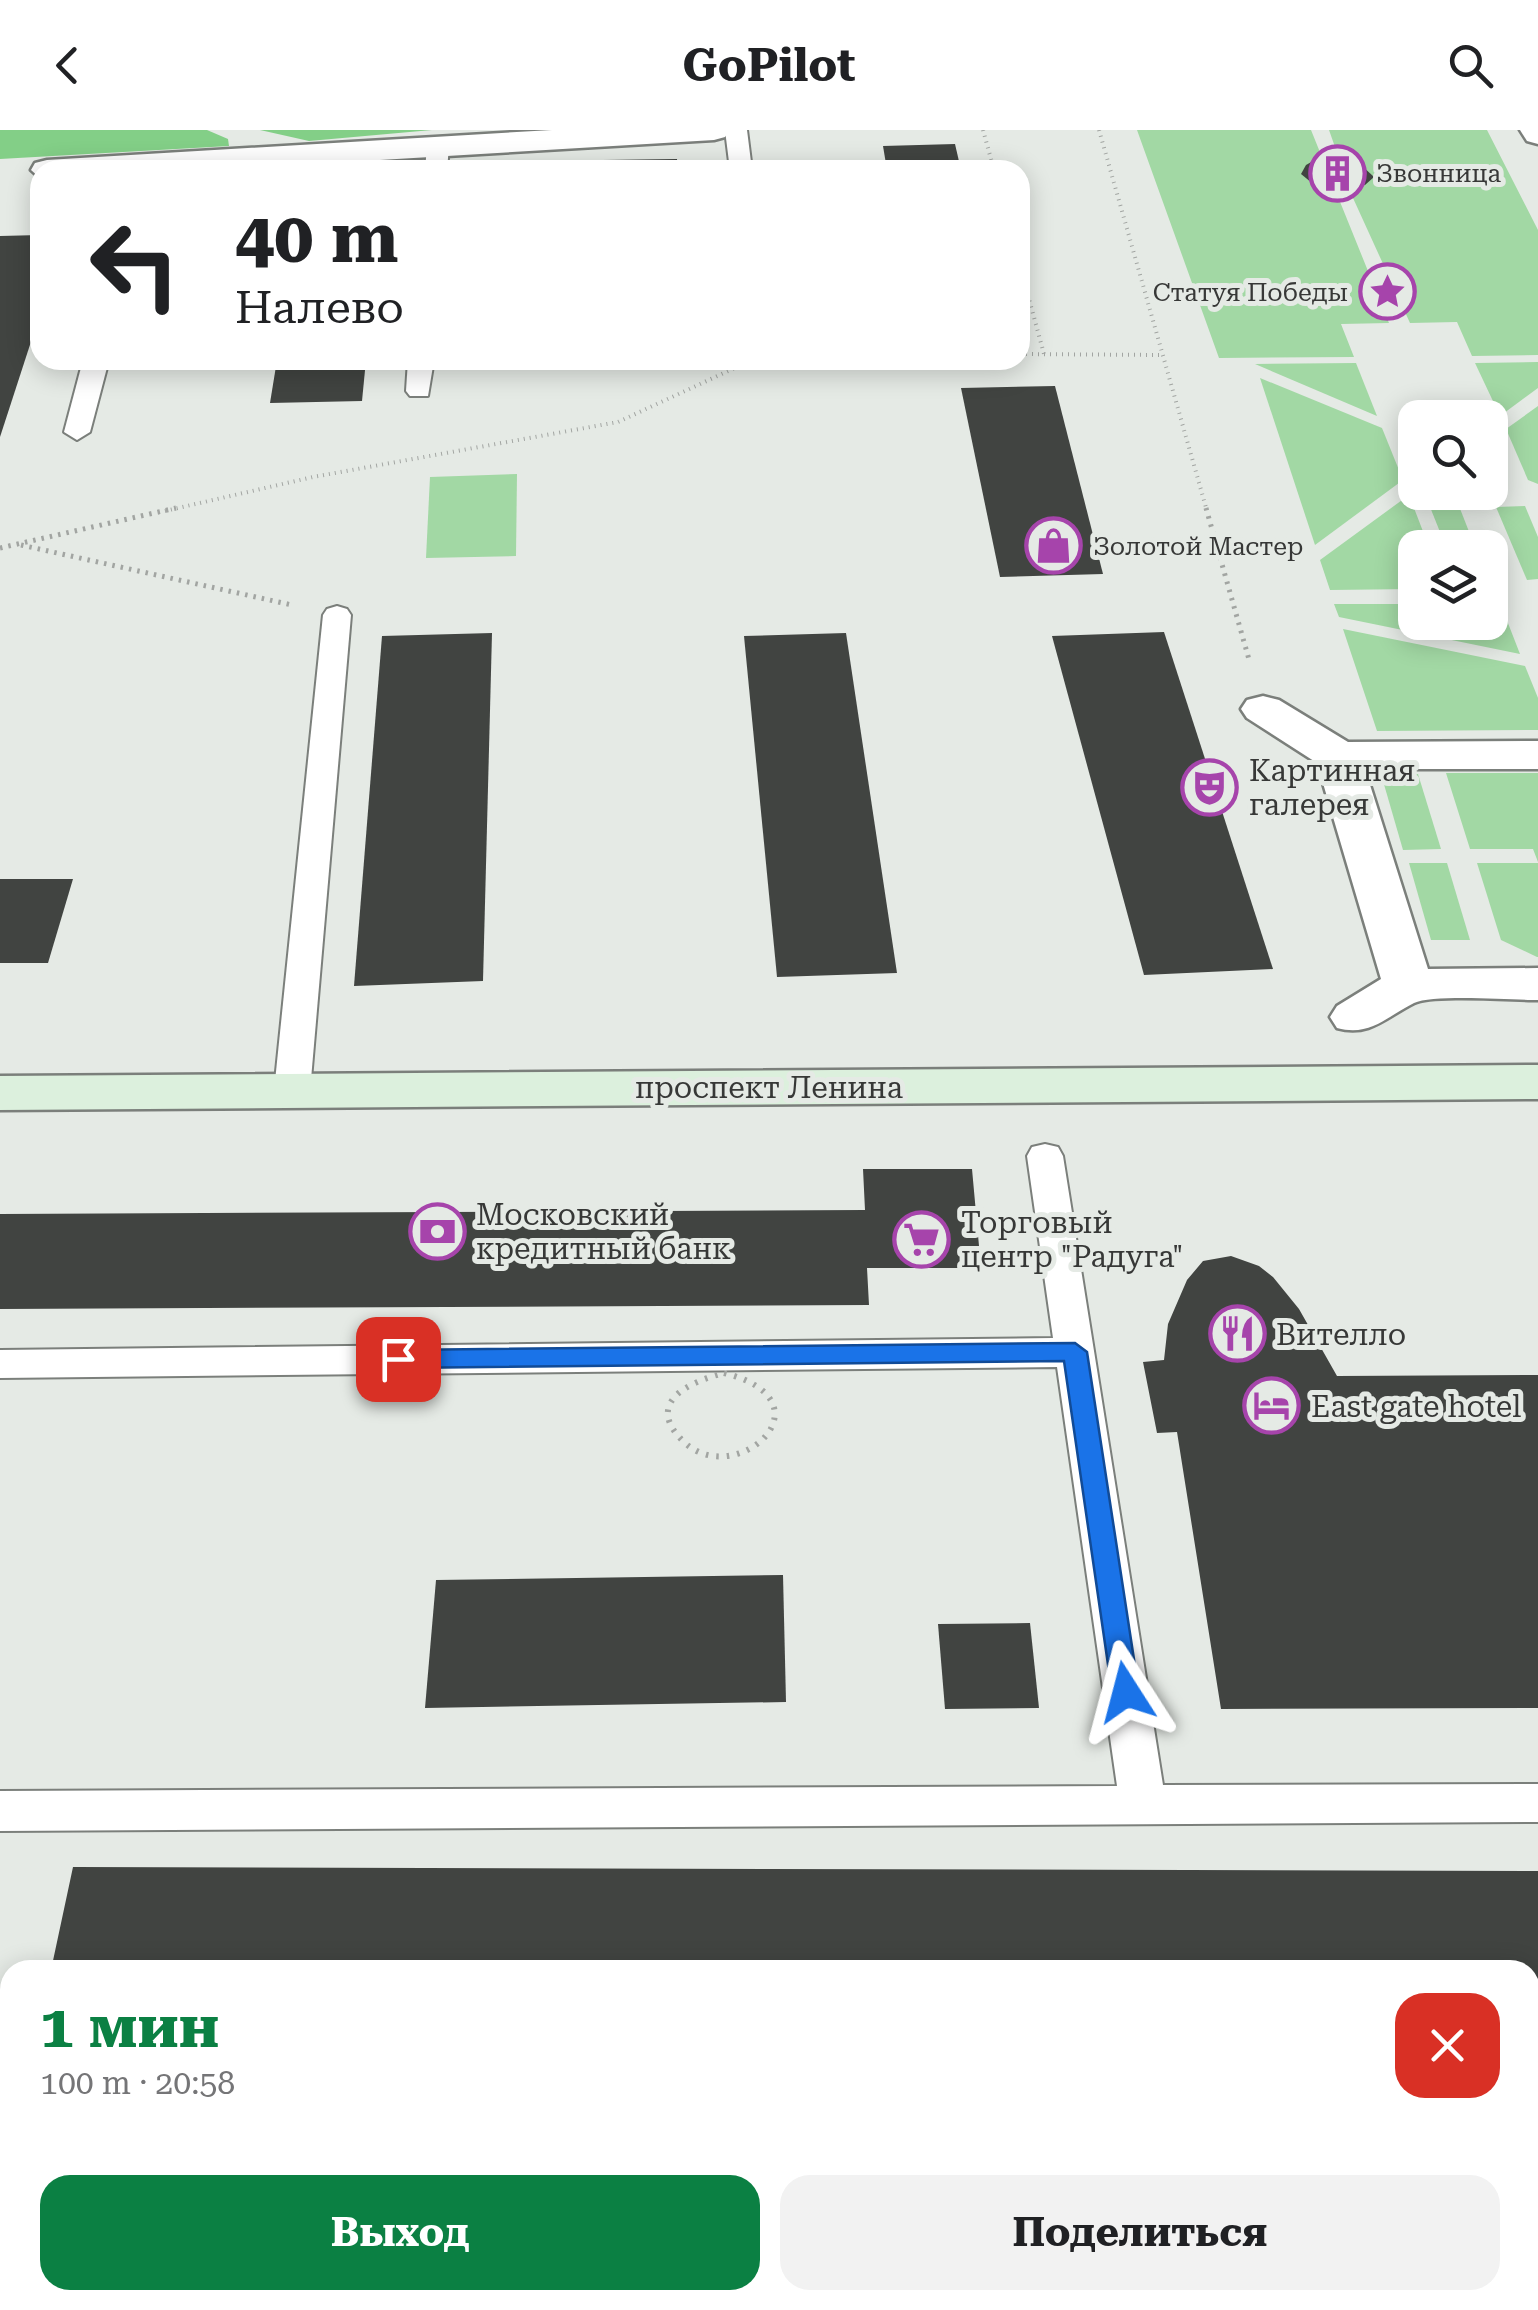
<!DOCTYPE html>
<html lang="ru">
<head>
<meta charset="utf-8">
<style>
	:root { --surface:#fff; --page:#f2f2f2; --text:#202124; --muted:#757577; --accent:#0b8043 }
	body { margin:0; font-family:"Roboto Serif",serif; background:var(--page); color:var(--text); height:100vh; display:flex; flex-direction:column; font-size:38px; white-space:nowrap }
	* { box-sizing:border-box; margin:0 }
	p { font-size:32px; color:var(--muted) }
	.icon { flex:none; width:55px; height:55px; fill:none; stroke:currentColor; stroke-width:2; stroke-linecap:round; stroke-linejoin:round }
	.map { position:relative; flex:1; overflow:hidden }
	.sheet { position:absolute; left:0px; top:1830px; width:1540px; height:350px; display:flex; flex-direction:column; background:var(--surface); border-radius:30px 30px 0 0; box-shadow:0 5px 25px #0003 }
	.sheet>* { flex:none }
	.guide { position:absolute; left:30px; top:30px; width:1000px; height:210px; border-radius:30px; box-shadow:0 5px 25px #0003; background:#fff; color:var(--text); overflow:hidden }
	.fabs { position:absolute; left:1398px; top:270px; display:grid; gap:20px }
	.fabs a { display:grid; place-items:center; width:110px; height:110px; border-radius:20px; background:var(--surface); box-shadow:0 5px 25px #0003; font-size:50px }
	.pin { position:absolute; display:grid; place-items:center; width:85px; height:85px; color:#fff; margin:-42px; border-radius:20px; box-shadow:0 5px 15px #0006 }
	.me { position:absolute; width:110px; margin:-55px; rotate:351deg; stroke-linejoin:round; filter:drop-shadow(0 0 8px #0008) }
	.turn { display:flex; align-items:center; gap:35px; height:210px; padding:0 40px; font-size:45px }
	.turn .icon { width:130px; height:130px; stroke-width:2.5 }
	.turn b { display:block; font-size:70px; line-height:85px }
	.round { display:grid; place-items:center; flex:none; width:105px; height:105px; border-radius:30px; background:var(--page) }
	.summary { display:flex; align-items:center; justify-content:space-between; height:170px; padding:0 40px }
	h1 { font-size:60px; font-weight:700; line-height:75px; color:var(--accent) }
	.cta { display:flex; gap:20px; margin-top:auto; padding:20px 40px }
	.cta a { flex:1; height:115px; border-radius:30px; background:var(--accent); color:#fff; font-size:40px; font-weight:700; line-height:115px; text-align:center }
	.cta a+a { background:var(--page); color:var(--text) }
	header { display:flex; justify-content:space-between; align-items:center; height:130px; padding:0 40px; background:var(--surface); font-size:45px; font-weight:700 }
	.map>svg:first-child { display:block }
</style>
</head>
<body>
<header><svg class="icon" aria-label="back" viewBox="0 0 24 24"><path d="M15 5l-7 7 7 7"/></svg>GoPilot<svg class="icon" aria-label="search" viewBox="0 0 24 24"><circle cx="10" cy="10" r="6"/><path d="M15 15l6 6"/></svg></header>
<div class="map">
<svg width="1538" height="2180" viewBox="0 0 1538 2180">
	<rect width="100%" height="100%" fill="#e5eae5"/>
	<g fill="#a2d8a4">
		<path d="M1137,0H1311L1389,193L1341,194L1354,227L1219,228Z"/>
		<path d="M1329,0H1487L1538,100V225L1472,226L1457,192L1410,193L1353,68Z"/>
		<path d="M1538,232V258L1500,286L1475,233Z"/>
		<path d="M1356,233L1377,286L1255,234Z"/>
		<path d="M1260,248L1382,298L1403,350L1315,415Z"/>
		<path d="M1538,276V354L1528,350L1506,299Z"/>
		<path d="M517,344L516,426L426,428L430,347Z"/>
		<path d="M1409,365L1429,417L1415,418V459L1330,460L1320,430Z"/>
		<path d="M1459,376L1475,417H1446L1430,377Z"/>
		<path d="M1525,376L1538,407V449L1527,450L1496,377Z"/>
		<path d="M1334,474H1415V492H1490V488H1506L1520,524L1339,487Z"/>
		<path d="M1343,499L1525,536L1538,568V600L1377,601Z"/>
		<path d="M1446,643H1538V732L1533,719H1470Z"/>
		<path d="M1381,644H1418L1441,719L1403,720Z"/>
		<path d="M1409,733H1447L1470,810H1431Z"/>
		<path d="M1538,733V827H1537L1501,810L1477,733Z"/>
	</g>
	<g fill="#83cf87">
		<path d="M0,0H207L228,9L229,16L0,29Z"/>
		<path d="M260,0H432L309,11Z"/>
	</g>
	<g fill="#414441">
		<path d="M955,14L961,40H887L883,16Z"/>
		<path d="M677,29L678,40H604L603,30Z"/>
		<path d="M1335,29L1359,33L1374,47L1365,55L1333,58L1312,53L1301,44L1306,35L1313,31Z"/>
		<path d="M40,105V184L0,307V106Z"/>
		<path d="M277,230H366L362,271L270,273Z"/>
		<path d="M1055,256L1103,444L1000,447L961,258Z"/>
		<path d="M1164,502L1273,839L1144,845L1052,506Z"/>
		<path d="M492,503L483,851L354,856L382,506Z"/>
		<path d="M846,503L897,843L777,847L744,506Z"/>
		<path d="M0,749H73L48,833H0Z"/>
		<path d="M863,1039H972L981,1138H867L869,1175L0,1179V1084L865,1080Z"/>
		<path d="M1231,1126L1259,1136L1273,1147L1299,1179L1337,1246L1538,1245V1578L1221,1579L1177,1302L1157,1303L1143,1232L1164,1230L1168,1194L1187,1150L1203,1131Z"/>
		<path d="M783,1445L786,1572L425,1578L436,1450Z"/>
		<path d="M1030,1493L1039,1578L945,1579L938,1494Z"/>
		<path d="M73,1737L1538,1741V2180H0V1936H10V2170H1530V1840H51Z"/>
	</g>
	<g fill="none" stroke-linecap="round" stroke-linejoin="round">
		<defs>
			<g id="service">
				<path d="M725,0H747L752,40H730Z"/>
				<path d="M438,9L449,16L447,40H425L427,16Z"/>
				<path d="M83,230H109L90,302L77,310L64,302Z"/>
				<path d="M408,230H434L428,266H410L406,261Z"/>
				<path d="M337,476L347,479L351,485L310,961L305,969L292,973L279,969L274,961L323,485L327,479Z"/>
				<path d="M1045,1014L1058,1017L1063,1026L1163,1655L1538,1654V1692L0,1701V1661L1117,1656L1057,1237L0,1248V1220L1053,1208L1027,1026L1032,1017Z"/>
			</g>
			<path id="pedestrian" d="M1263,566L1279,570L1348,612L1538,611V639H1365L1428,839L1538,838V870C1513,870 1433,864 1414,873C1386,887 1370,907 1337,898L1330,887L1337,876L1381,849L1317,633L1247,588L1241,579L1247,570Z"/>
			<g id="minor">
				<path d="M552,0H730L725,7L714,10L211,40H40V48L31,40L35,33L47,30Z"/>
				<path d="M1520,0H1538V14L1527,11Z"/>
			</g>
			<path id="secondary" d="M1538,935V969L0,980V946Z"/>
		</defs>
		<use href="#service" stroke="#7b7f7b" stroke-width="4"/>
		<use href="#pedestrian" stroke="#7b7f7b" stroke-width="5"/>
		<use href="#minor" stroke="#7b7f7b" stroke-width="5"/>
		<use href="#secondary" stroke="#7b7f7b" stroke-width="5"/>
		<g stroke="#a2a5a2" stroke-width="4" stroke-dasharray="1 5" stroke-linecap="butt">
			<path d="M983,0L994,40"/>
			<path d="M1099,0L1207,381"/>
			<path d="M1020,136L1044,224"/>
			<path d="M1020,224L1162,225"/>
			<path d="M165,381L313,347L618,292L752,230"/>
		</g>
		<g stroke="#a2a5a2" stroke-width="5" stroke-dasharray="2.5 6" stroke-linecap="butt">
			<path d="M1206,378L1250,533"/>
			<path d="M21,415L292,475"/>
			<path d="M0,418L176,378"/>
		</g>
		<path stroke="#a2a5a2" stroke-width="6" stroke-dasharray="2.5 8" stroke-linecap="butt" d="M724,1243C835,1271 737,1360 685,1313C642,1273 689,1252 724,1243Z"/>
		<use href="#service" fill="#fff" fill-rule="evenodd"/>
		<use href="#pedestrian" fill="#fff" fill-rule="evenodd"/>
		<use href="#minor" fill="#fff" fill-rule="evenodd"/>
		<use href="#secondary" fill="#dcf0dd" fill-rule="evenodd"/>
	</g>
	<path fill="#1a73e8" stroke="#114b97" stroke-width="2.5" d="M1075,1213L1087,1222L1139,1562L1135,1570L1126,1573L1116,1570L1112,1562L1064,1231L398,1238L386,1229L398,1220Z"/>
	<defs>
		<symbol id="building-ring" viewBox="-11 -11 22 22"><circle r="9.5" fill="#e5eae5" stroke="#a644ab" stroke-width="1.5"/><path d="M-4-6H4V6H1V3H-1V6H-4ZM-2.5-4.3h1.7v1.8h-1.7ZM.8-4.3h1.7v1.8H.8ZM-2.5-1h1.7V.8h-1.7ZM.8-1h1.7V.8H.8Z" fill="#a644ab"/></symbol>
		<symbol id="sight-ring" viewBox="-11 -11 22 22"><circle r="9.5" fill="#e5eae5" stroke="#a644ab" stroke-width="1.5"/><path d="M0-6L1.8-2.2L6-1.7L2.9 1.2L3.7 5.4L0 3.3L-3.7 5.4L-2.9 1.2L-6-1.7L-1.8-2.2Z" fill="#a644ab"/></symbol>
		<symbol id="shop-ring" viewBox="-11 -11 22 22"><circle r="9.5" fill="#e5eae5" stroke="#a644ab" stroke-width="1.5"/><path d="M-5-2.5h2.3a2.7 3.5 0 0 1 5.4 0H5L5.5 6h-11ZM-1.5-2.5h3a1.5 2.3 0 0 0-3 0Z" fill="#a644ab"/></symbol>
		<symbol id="theatre-ring" viewBox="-11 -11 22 22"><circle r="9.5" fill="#e5eae5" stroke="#a644ab" stroke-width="1.5"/><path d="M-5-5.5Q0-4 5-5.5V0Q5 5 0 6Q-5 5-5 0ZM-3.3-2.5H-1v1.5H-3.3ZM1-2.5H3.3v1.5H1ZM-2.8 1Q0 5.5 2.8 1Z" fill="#a644ab"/></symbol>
		<symbol id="bank-ring" viewBox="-11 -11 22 22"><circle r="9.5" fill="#e5eae5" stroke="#a644ab" stroke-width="1.5"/><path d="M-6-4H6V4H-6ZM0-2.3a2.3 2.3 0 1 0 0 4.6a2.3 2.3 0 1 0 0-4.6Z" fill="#a644ab"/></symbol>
		<symbol id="supermarket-ring" viewBox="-11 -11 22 22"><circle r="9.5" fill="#e5eae5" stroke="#a644ab" stroke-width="1.5"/><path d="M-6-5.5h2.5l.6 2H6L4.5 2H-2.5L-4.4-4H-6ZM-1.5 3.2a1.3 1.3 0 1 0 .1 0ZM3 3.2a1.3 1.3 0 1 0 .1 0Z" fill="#a644ab"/></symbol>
		<symbol id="restaurant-ring" viewBox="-11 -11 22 22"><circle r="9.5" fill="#e5eae5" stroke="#a644ab" stroke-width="1.5"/><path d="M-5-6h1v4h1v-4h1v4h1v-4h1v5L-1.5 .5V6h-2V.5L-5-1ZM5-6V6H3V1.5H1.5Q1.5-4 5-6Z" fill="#a644ab"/></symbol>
		<symbol id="hotel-ring" viewBox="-11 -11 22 22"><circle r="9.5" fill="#e5eae5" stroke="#a644ab" stroke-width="1.5"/><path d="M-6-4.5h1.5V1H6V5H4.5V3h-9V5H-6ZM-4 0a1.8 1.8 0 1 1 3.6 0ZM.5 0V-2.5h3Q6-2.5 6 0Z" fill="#a644ab"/></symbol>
	</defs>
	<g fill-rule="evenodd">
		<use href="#building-ring" x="1306" y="12" width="63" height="63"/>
		<use href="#sight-ring" x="1356" y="130" width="63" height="63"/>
		<use href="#shop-ring" x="1022" y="384" width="63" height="63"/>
		<use href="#theatre-ring" x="1178" y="626" width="63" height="63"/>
		<use href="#bank-ring" x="406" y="1070" width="63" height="63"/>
		<use href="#supermarket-ring" x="890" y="1078" width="63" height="63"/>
		<use href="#restaurant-ring" x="1206" y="1172" width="63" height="63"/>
		<use href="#hotel-ring" x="1240" y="1244" width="63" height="63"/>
	</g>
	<g text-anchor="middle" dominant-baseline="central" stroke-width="10" stroke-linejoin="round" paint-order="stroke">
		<g font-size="25" fill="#373837" stroke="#e5eae5" text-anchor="start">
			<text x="1376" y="43">Звонница</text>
			<text x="1348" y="162" text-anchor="end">Статуя Победы</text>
			<text x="1093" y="416">Золотой Мастер</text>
		</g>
		<g font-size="30" fill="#373837" stroke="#e5eae5" text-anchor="start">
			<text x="1249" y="640">Картинная<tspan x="1249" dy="34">галерея</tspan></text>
			<text x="476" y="1084">Московский<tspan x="476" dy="34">кредитный банк</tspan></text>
			<text x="961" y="1092">Торговый<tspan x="961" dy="34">центр "Радуга"</tspan></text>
			<text x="1276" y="1204">Вителло</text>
			<text x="1311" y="1276">East gate hotel</text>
		</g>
		<g font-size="30" fill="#373837" stroke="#e5eae5">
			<text x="769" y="957">проспект Ленина</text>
		</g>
	</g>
</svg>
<div class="fabs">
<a><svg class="icon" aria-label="search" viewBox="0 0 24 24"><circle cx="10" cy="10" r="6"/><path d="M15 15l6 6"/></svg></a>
<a><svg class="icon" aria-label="layers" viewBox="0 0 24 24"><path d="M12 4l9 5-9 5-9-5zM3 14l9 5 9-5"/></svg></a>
</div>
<div class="pin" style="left:398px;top:1229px;background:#d93025"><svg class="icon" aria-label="arrive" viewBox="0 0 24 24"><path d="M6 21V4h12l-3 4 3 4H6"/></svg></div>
<svg class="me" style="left:1126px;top:1562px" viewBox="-20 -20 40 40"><path d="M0-17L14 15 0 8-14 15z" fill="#1a73e8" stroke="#fff" stroke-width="4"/></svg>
<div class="guide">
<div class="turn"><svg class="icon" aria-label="left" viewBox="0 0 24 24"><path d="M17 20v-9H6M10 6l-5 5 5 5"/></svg><div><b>40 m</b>Налево</div></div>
</div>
<section class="sheet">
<div class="summary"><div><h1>1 мин</h1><p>100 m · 20:58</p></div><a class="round" style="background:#d93025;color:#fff"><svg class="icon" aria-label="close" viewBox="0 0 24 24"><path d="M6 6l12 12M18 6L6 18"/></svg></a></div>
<div class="cta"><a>Выход</a><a>Поделиться</a></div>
</section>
</div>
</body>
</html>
